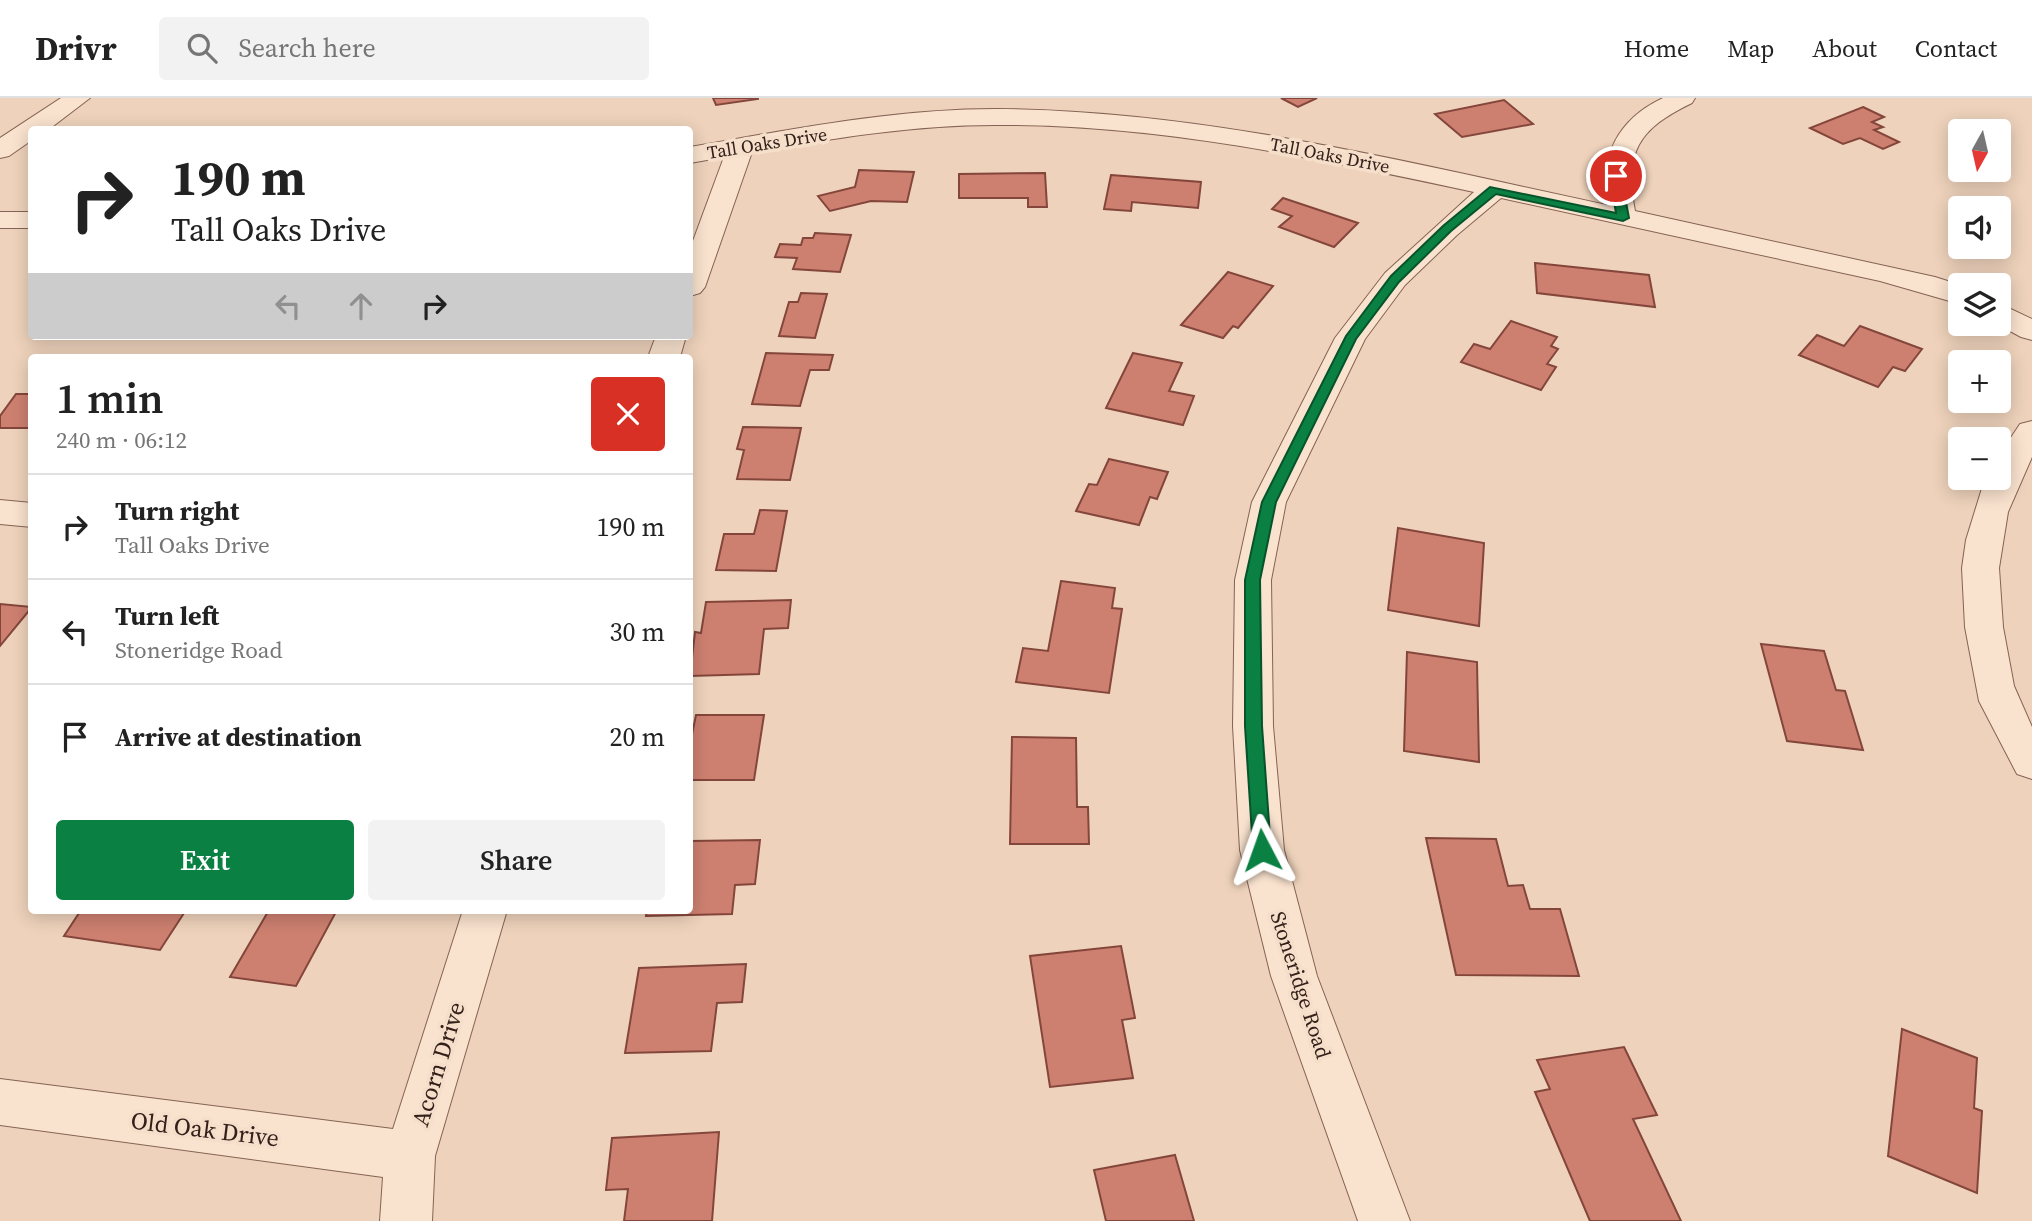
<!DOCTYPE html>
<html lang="en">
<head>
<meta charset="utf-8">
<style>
	:root { --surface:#fff; --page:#f2f2f2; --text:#222; --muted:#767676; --line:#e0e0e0; --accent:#0b8043 }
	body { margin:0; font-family:"Source Serif 4",serif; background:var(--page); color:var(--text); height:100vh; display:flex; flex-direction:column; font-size:26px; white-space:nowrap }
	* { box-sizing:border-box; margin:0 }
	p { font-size:23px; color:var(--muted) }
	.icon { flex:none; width:38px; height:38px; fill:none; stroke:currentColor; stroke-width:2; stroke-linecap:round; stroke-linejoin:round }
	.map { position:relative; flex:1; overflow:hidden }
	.details { position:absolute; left:28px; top:256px; width:665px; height:560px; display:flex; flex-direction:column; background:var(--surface); border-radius:7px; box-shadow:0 4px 18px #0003 }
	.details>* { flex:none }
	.banner { position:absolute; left:28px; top:28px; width:665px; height:214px; border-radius:7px; box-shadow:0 4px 18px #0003; background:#fff; color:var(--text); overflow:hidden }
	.needle { width:46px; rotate:188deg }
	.controls { position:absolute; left:1948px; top:21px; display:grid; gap:14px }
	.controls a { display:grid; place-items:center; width:63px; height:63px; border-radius:7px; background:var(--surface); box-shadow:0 4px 18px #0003; font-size:35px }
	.pin { position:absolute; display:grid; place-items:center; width:60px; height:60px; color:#fff; margin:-30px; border:4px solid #fff; border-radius:50%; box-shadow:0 2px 7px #0007 }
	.me { position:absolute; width:77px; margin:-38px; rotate:356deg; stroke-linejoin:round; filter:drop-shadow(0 0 5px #0008) }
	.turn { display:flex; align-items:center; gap:24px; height:147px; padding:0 28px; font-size:32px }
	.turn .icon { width:91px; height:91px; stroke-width:2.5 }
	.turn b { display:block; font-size:49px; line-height:60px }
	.lanes { display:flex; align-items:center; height:66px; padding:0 28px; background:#0003; justify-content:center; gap:35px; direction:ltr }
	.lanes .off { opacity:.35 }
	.round { display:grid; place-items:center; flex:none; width:74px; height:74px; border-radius:7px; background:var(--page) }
	.head { display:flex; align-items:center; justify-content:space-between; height:119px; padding:0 28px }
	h1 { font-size:42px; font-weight:600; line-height:52px }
	.button { display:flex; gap:14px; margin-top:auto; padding:14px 28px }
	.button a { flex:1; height:80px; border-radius:7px; background:var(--accent); color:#fff; font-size:28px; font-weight:600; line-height:80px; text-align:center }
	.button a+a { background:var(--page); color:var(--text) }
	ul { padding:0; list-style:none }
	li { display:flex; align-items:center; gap:21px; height:105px; padding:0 28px; border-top:2px solid var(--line) }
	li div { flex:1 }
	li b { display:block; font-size:26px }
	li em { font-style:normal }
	header { display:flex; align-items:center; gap:42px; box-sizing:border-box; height:98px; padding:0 35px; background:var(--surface); border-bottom:2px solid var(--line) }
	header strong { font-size:33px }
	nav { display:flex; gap:38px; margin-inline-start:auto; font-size:24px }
	.search { width:490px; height:63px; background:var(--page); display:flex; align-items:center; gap:18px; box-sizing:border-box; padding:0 24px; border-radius:7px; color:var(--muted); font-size:26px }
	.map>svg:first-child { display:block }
</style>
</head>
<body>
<header>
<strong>Drivr</strong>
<div class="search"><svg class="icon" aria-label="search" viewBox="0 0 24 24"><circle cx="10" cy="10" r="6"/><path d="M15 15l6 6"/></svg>Search here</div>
<nav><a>Home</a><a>Map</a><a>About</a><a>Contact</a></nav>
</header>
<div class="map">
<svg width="2032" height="1123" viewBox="0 0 2032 1123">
	<rect width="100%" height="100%" fill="#eed2bb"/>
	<g fill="#cd8070" stroke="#84463b" stroke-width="2">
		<path d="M713,0H758V1L716,7Z"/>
		<path d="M1281,0H1317L1298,9Z"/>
		<path d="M1504,2L1533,26L1462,39L1435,16Z"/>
		<path d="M1863,9L1884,19L1872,24L1883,29L1874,32L1899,44L1883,51L1860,40L1843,46L1810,30Z"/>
		<path d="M859,72L914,74L907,104L871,103L830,113L818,98L855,89Z"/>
		<path d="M1045,75L1047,109H1028V100H959V76Z"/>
		<path d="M1111,77L1201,84L1198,110L1132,104L1131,113L1104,111Z"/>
		<path d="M1283,100L1358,125L1334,149L1279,129L1292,118L1272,111Z"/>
		<path d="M815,135L851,137L840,174L793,171L797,160L775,159L780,146L801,147L803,140H813Z"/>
		<path d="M1535,165L1649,177L1655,209L1537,195Z"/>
		<path d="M1228,174L1273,188L1238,230L1233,228L1223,240L1181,227Z"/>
		<path d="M801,195L827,196L815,240L779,238L789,204H798Z"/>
		<path d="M1511,223L1557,239L1551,248L1558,251L1547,266L1556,269L1541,292L1461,264L1474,246L1490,251Z"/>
		<path d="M1860,228L1922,251L1905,273L1893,269L1878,289L1799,257L1817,237L1844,248Z"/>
		<path d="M766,255L833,257L829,272H810L800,308L752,306Z"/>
		<path d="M1133,255L1182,265L1169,293L1194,298L1183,327L1106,310Z"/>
		<path d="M16,296H32V330H0V318Z"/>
		<path d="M743,329L801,330L790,382L737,381L744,352L737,351Z"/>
		<path d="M1109,361L1168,374L1157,401L1150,399L1139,427L1076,413L1089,386L1097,387Z"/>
		<path d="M760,412L787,413L776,473L716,472L724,436H754Z"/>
		<path d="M1398,430L1484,445L1479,528L1388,512Z"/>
		<path d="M1061,483L1115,490L1112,510L1122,511L1109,595L1016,584L1023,550L1048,553Z"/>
		<path d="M791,502L788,530L764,531L759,576L690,578L695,534L701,535L706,504Z"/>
		<path d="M0,506L32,509L0,548Z"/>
		<path d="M1761,546L1824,553L1836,592L1845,593L1863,652L1787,643Z"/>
		<path d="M1407,554L1477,564L1479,664L1404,653Z"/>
		<path d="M696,617H764L754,682H690V646Z"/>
		<path d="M1012,639L1076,640L1077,709H1088L1089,746H1010Z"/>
		<path d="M1426,740L1496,741L1508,788L1523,787L1530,811H1560L1579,878L1456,877Z"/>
		<path d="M760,742L755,786L735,787L732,816L646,818L647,812H690V743Z"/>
		<path d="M81,812H186L160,852L64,838Z"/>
		<path d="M269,812H337L296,888L230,879Z"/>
		<path d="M1121,848L1135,920L1122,922L1133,980L1050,989L1030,858Z"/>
		<path d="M746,866L742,904L717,905L711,953L625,955L639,870Z"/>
		<path d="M1902,931L1977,960L1974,1010L1982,1013L1977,1095L1888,1058Z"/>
		<path d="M1624,949L1657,1017L1633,1021L1681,1123H1590L1535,994L1550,991L1537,962Z"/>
		<path d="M719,1034L712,1123H624L628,1091L606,1092L612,1040Z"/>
		<path d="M1175,1057L1194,1123H1106L1094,1072Z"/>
	</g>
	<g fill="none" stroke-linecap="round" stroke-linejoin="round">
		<defs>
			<g id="minor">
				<path d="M61,0H90L48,32H32V42L9,58L0,60V40Z"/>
				<path d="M1663,0H1695L1692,5C1638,31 1624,54 1635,113L1935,179L1960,187V206L1880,183L1501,100L1457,137L1405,187L1365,241L1286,404L1271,482L1273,628L1284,752L1317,878L1410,1123H1358L1271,878L1240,752L1233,628L1235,482L1252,404L1335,240L1385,175L1474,94C1316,60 1156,26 994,27C913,27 831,41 752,54L705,189L700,195L690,198V151L724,59L690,65V49C789,32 893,11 995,11C1202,12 1405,64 1607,107C1599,58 1618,21 1663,0Z"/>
				<rect x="0" y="114" width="32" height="16"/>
				<path d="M1998,205L2032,221V242L2021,239L1997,226Z"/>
				<path d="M656,238H686L680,259H648Z"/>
				<path d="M2032,323V359L2008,414L1999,470L2003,529L2014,588L2032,629V681L2017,676L1979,603L1965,529L1962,470L1966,442L1983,387L1987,380H1998V359L2020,326Z"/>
				<path d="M0,402L32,405V429L0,426Z"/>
				<path d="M463,812H507L435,1058L432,1123H380L383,1079L0,1027V981L393,1031Z"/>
			</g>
		</defs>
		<use href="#minor" stroke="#856355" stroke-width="2"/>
		<use href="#minor" fill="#f9e2ce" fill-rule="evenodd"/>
	</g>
	<path fill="#0b8043" stroke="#07532c" stroke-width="2" d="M1616,75L1621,78L1629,120L1623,123L1496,96L1451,133L1399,184L1356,241L1276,404L1260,482L1262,628L1271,752L1268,758L1262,760L1255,758L1253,752L1245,628V482L1262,404L1346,238L1391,178L1443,128L1490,89L1616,115L1610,78Z"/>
	<g text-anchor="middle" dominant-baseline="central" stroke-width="7" stroke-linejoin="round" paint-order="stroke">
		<g font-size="18" fill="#34201a" stroke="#f5dfca">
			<text transform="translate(767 45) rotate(-9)">Tall Oaks Drive</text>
			<text transform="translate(1330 57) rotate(11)">Tall Oaks Drive</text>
		</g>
		<g font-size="21" fill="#34201a" stroke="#f5dfca">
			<text transform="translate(1301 887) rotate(72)">Stoneridge Road</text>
		</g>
		<g font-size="24" fill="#34201a" stroke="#f5dfca">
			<text transform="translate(438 966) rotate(-73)">Acorn Drive</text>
			<text transform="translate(205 1031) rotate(7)">Old Oak Drive</text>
		</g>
	</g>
</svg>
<div class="controls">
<a><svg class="needle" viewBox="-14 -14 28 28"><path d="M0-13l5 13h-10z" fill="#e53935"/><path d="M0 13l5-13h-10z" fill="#767676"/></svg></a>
<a><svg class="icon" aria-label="sound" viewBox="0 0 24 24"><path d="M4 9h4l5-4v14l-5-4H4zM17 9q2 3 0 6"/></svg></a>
<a><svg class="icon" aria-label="layers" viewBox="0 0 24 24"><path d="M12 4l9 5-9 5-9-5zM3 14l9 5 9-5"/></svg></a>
<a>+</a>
<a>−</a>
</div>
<div class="pin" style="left:1616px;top:78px;background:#d93025"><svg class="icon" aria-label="arrive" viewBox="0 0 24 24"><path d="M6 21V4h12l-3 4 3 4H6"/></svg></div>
<svg class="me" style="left:1262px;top:752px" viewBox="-20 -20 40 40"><path d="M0-17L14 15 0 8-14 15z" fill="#0b8043" stroke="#fff" stroke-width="4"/></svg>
<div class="banner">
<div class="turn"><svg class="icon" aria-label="right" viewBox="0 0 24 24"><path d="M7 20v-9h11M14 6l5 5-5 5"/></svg><div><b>190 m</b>Tall Oaks Drive</div></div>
<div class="lanes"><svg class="icon off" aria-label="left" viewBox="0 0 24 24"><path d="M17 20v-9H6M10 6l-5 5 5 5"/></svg><svg class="icon off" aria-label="ahead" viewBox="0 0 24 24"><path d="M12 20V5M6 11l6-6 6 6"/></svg><svg class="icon" aria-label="right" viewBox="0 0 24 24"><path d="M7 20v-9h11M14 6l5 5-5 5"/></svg></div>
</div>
<section class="details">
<div class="head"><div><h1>1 min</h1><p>240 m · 06:12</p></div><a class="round" style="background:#d93025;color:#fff"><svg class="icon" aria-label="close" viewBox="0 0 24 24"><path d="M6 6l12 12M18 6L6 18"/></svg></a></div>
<ul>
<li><svg class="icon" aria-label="right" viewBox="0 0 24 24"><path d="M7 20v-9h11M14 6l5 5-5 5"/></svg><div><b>Turn right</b><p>Tall Oaks Drive</p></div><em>190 m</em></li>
<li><svg class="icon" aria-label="left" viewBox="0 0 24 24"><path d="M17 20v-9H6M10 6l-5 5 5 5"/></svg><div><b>Turn left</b><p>Stoneridge Road</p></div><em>30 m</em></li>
<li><svg class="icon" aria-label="arrive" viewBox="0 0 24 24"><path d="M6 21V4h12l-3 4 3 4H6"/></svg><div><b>Arrive at destination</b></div><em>20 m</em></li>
</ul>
<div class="button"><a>Exit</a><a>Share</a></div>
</section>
</div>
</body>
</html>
